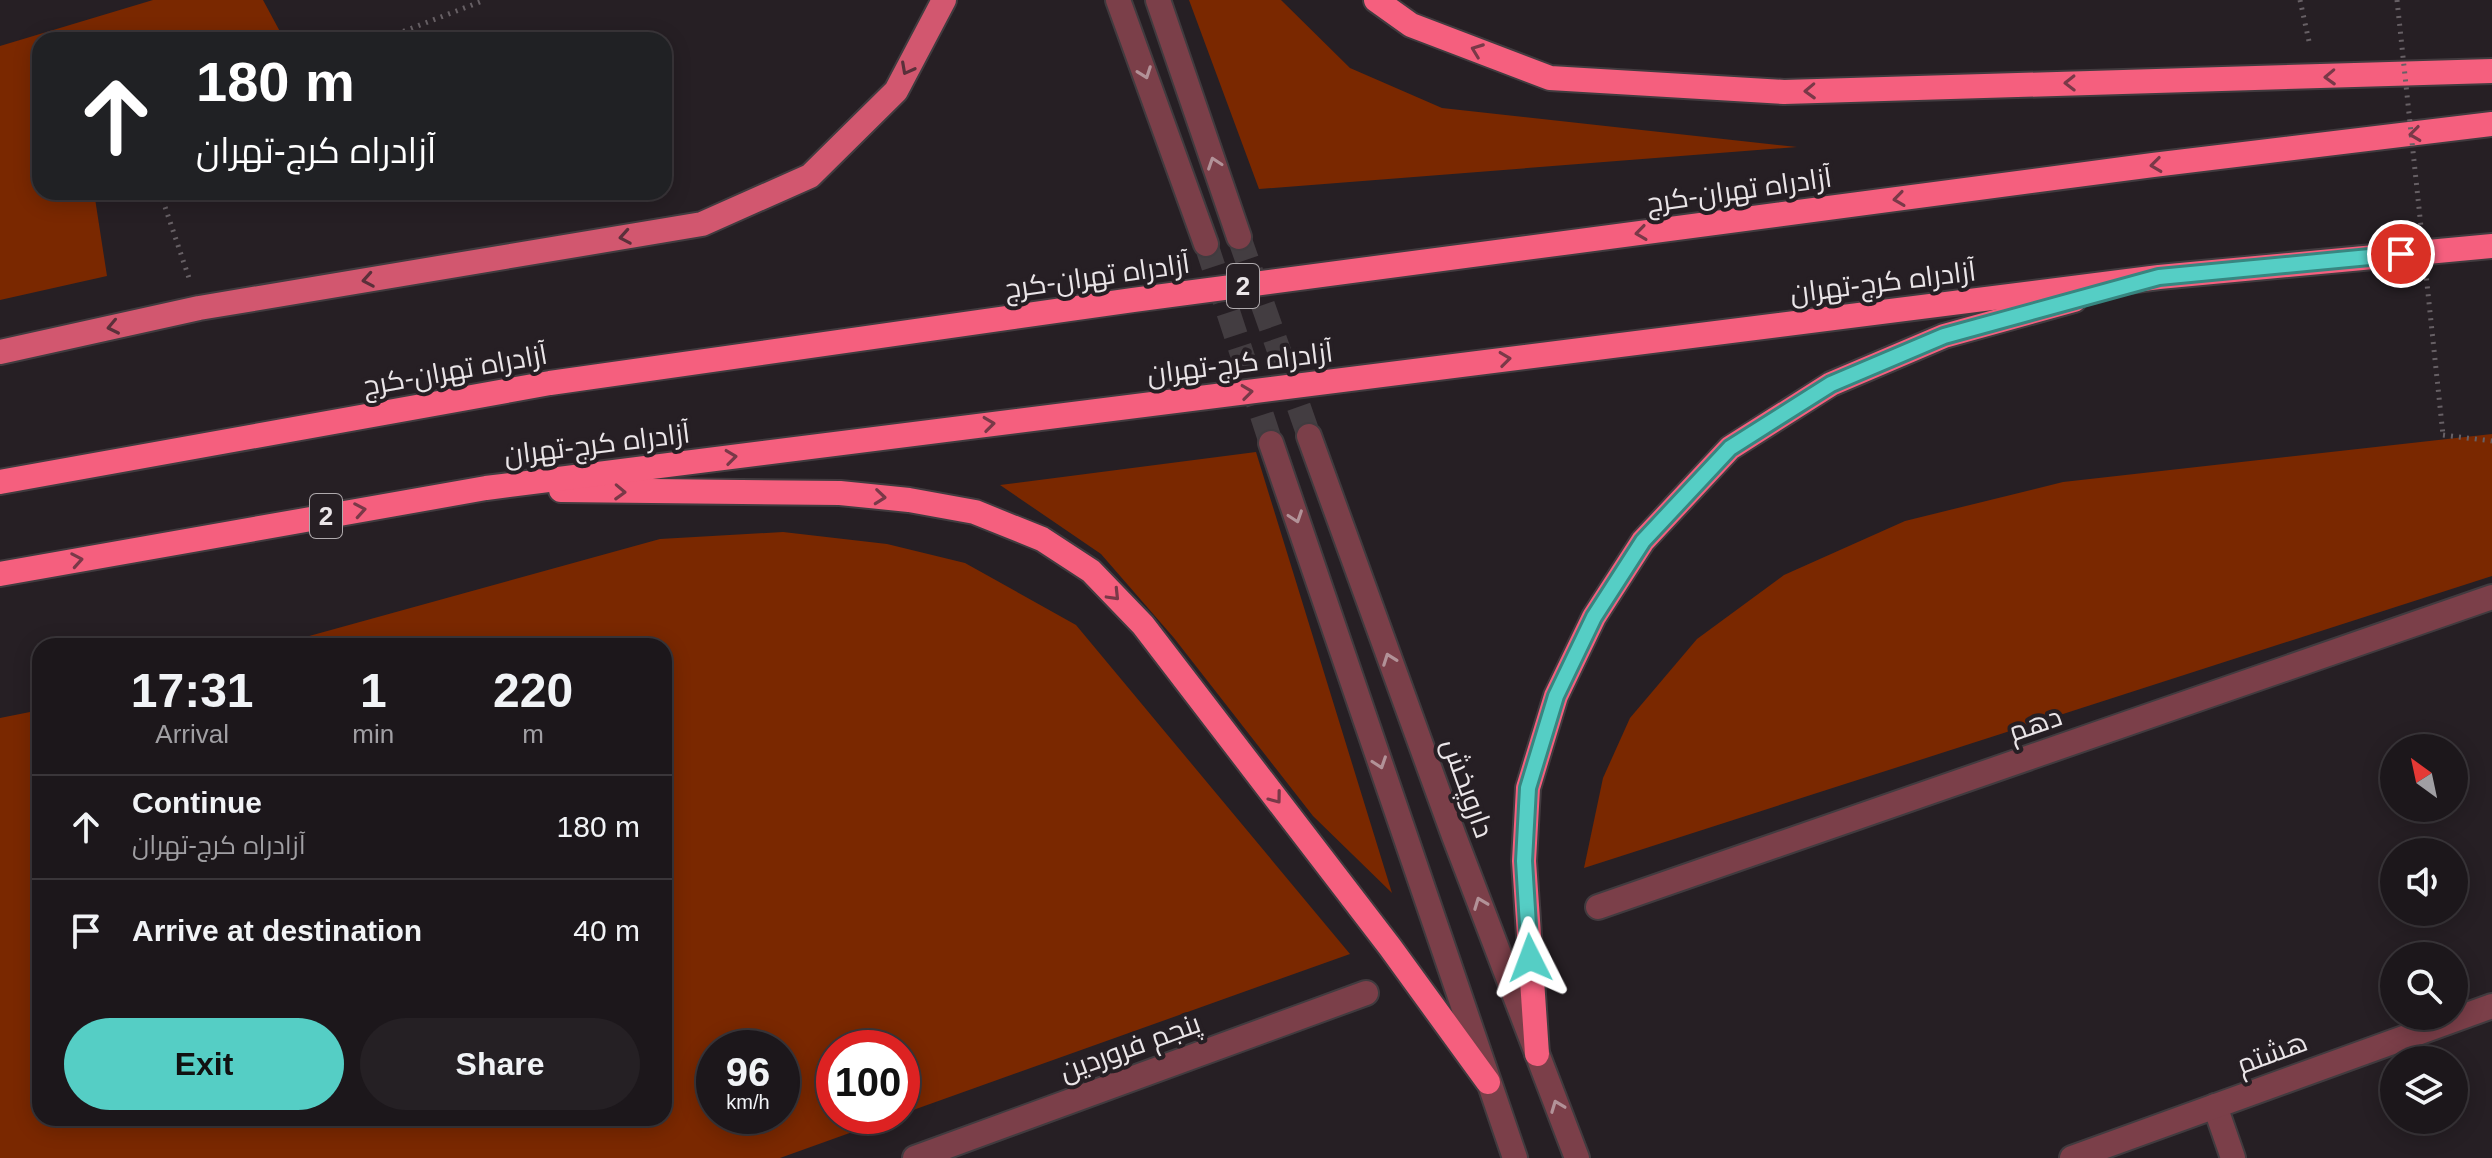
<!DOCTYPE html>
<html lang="en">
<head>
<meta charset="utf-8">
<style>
	:root { --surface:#1c171b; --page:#252024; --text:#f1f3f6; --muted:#a09fa3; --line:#3a363a; --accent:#55cec5 }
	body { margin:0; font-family:Helvetica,Cairo,sans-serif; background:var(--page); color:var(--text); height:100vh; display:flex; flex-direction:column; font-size:30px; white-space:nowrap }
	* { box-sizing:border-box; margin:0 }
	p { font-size:26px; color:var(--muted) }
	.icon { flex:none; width:44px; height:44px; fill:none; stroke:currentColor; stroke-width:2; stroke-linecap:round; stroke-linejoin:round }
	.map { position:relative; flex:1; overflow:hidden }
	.side { position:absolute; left:32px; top:638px; width:640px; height:488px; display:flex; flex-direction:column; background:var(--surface); border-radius:24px; box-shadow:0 4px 20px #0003,0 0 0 2px var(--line) }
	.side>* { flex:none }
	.hud { position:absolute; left:32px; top:32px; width:640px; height:168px; border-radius:24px; box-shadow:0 4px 20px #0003,0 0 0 2px var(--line); background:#202124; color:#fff; overflow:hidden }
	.needle { width:52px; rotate:327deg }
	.buttons { position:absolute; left:2380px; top:734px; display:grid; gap:16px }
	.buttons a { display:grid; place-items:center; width:88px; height:88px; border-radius:50%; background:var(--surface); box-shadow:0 4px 20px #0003,0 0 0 2px var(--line); font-size:40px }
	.speed { position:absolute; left:696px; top:1030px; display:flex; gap:16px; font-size:40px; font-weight:700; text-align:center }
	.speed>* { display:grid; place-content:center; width:104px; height:104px; border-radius:50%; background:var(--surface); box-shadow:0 4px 20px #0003,0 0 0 2px var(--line); line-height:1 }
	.speed small { font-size:20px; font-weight:400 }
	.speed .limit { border:12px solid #d22; background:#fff; color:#111 }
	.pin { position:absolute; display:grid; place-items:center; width:68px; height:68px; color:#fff; margin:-34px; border:4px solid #fff; border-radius:50%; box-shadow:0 2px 8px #0007 }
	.me { position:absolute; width:88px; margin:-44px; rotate:357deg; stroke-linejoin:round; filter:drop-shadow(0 0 6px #0008) }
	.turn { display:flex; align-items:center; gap:28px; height:168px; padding:0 32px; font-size:36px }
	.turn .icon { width:104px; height:104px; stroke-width:2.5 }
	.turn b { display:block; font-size:56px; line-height:68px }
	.eta { display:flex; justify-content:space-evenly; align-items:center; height:136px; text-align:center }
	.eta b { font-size:48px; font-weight:700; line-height:56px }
	.button { display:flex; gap:16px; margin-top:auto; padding:16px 32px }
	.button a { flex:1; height:92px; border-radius:48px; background:var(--accent); color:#111; font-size:32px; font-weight:700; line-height:92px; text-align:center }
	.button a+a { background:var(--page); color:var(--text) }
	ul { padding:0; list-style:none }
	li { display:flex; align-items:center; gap:24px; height:104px; padding:0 32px; border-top:2px solid var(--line) }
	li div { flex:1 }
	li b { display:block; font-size:30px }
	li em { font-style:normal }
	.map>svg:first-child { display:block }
</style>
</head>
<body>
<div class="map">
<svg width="2492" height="1158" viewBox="0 0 2492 1158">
	<rect width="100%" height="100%" fill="#261f24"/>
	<g fill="#7a2800" fill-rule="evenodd">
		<path d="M153,0H263L284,39L40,40V192H94L107,276L0,300V46Z"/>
		<path d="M1189,0H1281L1350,68L1442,108L1797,147L1259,189Z"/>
		<path d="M2492,434V576L1584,868L1603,778L1630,718L1697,639L1784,575L1905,521L2063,482Z"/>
		<path d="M1256,452L1392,893L1313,816L1174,638L1101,554L1000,485Z"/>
		<path d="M783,532L887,544L965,563L1076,625L1350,954L902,1114V1048H834V1116H897L780,1158H0V718L40,710V1118H664V646H273L660,539ZM782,1048V1116H714V1048Z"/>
	</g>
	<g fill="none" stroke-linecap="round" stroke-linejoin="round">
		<g stroke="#433d41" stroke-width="24" stroke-dasharray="24 12" stroke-linecap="butt">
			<path d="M1239,237L1309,436"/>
			<path d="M1206,244L1271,443"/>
		</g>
		<defs>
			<g id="minor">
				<path d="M1118,0L1206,244"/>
				<path d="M1158,0L1239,237"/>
				<path d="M1309,436L1454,836L1577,1158"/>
				<path d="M1271,443L1515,1158"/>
				<path d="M1598,907L2492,597"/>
				<path d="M2215,1106L2233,1158"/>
				<path d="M915,1158L1366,993"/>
				<path d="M2072,1158L2492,1006"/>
			</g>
			<path id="major" d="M0,352L199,308L702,224L810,176L896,91L944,0"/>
			<g id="highway">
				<path d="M1376,0L1411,25L1550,78L1784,92L2492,71"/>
				<path d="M0,482L550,383L1133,300L2153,165L2492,124"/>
				<path d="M561,490L840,493L909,500L975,512L1042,539L1091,571L1143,625L1390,947L1488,1082"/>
				<path d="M0,574L486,488L2159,277L2492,246"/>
				<path d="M1537,1054L1524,861L1528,788L1556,696L1594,617L1643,541L1730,448L1831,384L1944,336L2074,300"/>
			</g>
		</defs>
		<use href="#minor" stroke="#413b3f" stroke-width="28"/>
		<use href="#major" stroke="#413b3f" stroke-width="28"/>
		<use href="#highway" stroke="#413b3f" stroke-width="28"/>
		<g stroke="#676065" stroke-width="5" stroke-dasharray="2 6" stroke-linecap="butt">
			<path d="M2300,0L2310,46"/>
			<path d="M381,40L485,0"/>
			<path d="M160,192L189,278"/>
			<path d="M2443,435L2492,441"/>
		</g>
		<use href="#minor" stroke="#7b3f49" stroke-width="24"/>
		<use href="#major" stroke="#d2576f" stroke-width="24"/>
		<use href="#highway" stroke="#f55f7e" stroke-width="24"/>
		<path stroke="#676065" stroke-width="5" stroke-dasharray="2 6" stroke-linecap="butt" d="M2397,0L2443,435"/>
	</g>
	<defs><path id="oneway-chevron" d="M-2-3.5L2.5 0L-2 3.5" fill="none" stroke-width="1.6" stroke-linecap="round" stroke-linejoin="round" transform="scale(2)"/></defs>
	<g stroke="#793948">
		<use href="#oneway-chevron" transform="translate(1477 50) rotate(-159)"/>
		<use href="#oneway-chevron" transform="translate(2330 77) rotate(178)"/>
		<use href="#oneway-chevron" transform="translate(2070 83) rotate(179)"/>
		<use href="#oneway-chevron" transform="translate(1810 91) rotate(178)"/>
		<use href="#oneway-chevron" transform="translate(2415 134) rotate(173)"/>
		<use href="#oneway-chevron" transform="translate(2156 165) rotate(173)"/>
		<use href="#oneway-chevron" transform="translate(1899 199) rotate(172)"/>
		<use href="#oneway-chevron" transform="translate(1641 233) rotate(172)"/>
		<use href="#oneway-chevron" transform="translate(1505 359) rotate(-7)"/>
		<use href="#oneway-chevron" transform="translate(1247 392) rotate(-7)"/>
		<use href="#oneway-chevron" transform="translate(989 424) rotate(-7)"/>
		<use href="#oneway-chevron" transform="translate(731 457) rotate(-7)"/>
		<use href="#oneway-chevron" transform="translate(620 492) rotate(2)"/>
		<use href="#oneway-chevron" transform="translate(880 497) rotate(6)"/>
		<use href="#oneway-chevron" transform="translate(360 510) rotate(-10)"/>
		<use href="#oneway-chevron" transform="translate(77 560) rotate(-10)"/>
		<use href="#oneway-chevron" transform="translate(1114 595) rotate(46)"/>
		<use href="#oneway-chevron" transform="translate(1276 798) rotate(53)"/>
	</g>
	<g stroke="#5a303a">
		<use href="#oneway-chevron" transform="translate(907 69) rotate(118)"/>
		<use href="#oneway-chevron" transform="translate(625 237) rotate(170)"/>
		<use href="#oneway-chevron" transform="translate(368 280) rotate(170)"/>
		<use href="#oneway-chevron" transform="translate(113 327) rotate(168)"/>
	</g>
	<g stroke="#b29298">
		<use href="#oneway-chevron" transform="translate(1145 73) rotate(70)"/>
		<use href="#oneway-chevron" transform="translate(1214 163) rotate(-109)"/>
		<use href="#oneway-chevron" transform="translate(1296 517) rotate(71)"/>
		<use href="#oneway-chevron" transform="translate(1389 659) rotate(-110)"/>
		<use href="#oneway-chevron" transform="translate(1380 763) rotate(71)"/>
		<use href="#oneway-chevron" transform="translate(1480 903) rotate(-111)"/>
		<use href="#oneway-chevron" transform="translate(1557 1106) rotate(-111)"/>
	</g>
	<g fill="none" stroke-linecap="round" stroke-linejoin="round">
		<defs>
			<path id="route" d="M1530,958L1524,861L1528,788L1556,696L1594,617L1643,541L1730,448L1831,384L1944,336L2159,277L2401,254"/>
		</defs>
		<use href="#route" stroke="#378680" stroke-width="20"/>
		<use href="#route" stroke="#55cec5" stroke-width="14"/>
	</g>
	<g text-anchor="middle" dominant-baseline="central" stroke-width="8" stroke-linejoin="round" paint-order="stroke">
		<g fill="#261f24" stroke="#afaaad" stroke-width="2">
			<rect x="1227" y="264" width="32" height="44" rx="6"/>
			<rect x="310" y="494" width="32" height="44" rx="6"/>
		</g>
		<g font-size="26" font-weight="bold" fill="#eae5e8">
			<text x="1243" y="286">2</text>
			<text x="326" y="516">2</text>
		</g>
		<g font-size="28" fill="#eae5e8" stroke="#261f24">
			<text transform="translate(1739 190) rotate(-8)">آزادراه تهران-کرج</text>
			<text transform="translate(1097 276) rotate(-8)">آزادراه تهران-کرج</text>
			<text transform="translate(1883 282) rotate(-7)">آزادراه کرج-تهران</text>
			<text transform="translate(1240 363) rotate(-7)">آزادراه کرج-تهران</text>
			<text transform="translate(455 370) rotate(-10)">آزادراه تهران-کرج</text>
			<text transform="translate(597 444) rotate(-7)">آزادراه کرج-تهران</text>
			<text transform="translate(2035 724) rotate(-19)">دهم</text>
			<text transform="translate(1468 788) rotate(70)">داروپخش</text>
			<text transform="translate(1130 1047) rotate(-20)">پنجم فروردین</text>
			<text transform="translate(2272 1053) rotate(-20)">هشتم</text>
		</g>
	</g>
</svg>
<div class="buttons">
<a><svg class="needle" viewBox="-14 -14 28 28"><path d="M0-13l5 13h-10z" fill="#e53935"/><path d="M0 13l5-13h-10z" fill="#a09fa3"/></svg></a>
<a><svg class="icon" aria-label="sound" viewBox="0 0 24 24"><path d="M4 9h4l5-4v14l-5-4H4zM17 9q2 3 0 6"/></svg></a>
<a><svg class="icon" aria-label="search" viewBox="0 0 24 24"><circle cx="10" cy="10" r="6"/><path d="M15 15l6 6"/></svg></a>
<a><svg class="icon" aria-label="layers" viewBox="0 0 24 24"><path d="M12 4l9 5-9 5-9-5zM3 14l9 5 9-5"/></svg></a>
</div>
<div class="speed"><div>96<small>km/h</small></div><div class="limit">100</div></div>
<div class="pin" style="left:2401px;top:254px;background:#d93025"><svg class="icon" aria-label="arrive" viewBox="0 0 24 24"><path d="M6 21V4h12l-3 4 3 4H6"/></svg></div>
<svg class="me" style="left:1530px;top:958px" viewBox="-20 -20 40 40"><path d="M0-17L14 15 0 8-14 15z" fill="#55cec5" stroke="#fff" stroke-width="4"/></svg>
<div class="hud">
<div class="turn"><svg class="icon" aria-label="ahead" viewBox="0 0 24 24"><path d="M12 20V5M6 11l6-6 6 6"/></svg><div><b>180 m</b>آزادراه کرج-تهران</div></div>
</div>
<section class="side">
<div class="eta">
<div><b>17:31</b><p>Arrival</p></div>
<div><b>1</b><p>min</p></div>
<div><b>220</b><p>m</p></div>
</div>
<ul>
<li><svg class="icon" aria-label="ahead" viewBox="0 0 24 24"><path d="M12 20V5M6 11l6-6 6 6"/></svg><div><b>Continue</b><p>آزادراه کرج-تهران</p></div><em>180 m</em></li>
<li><svg class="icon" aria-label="arrive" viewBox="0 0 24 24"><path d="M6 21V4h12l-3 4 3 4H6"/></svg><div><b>Arrive at destination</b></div><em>40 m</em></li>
</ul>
<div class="button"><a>Exit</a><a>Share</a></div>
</section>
</div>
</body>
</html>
